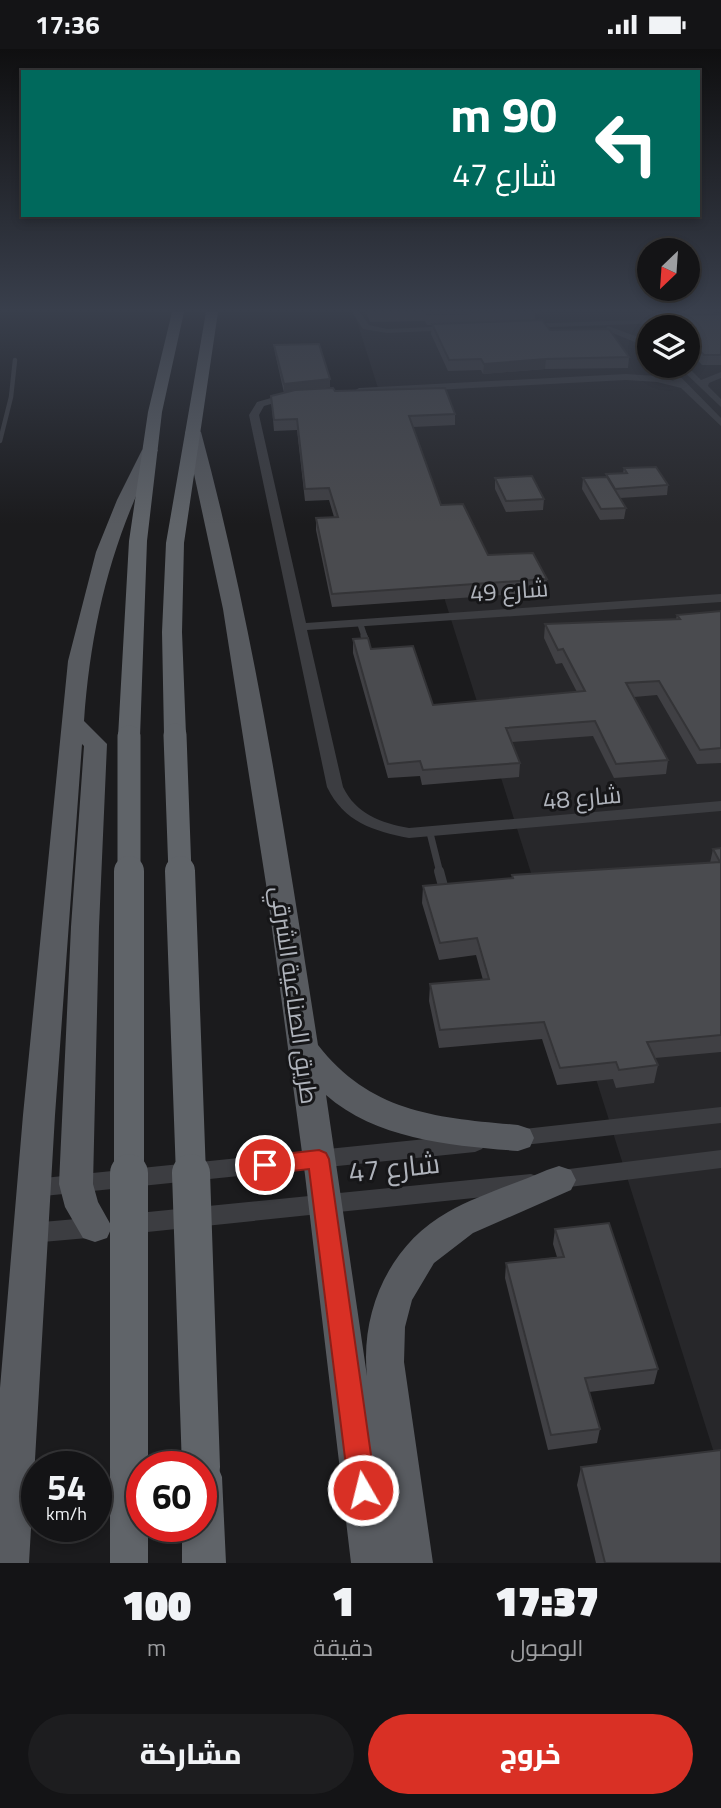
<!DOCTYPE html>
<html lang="ar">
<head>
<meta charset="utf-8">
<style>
	:root { --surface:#141416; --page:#1d1d1f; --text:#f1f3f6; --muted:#9d9ea1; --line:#333335; --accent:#d93025 }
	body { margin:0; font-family:"Titillium Web",Cairo,sans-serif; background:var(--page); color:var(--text); direction:rtl; height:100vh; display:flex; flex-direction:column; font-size:26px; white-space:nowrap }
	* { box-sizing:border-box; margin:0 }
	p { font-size:23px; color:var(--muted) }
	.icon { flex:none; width:38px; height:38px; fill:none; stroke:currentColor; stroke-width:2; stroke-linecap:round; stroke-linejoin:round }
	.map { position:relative; height:1514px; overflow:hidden; direction:ltr }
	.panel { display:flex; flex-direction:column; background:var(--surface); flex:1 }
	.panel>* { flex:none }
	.guide { position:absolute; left:21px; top:21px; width:679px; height:147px; border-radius:0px; box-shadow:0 4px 10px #0003,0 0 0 2px var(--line); direction:rtl; background:#00695c; color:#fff; overflow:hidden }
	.needle { width:46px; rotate:205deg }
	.buttons { position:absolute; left:637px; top:189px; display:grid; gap:14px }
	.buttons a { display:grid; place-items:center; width:63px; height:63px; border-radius:50%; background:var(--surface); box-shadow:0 4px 10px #0003,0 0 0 2px var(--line); font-size:35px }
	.speed { position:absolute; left:21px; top:1402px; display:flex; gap:14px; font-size:35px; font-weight:700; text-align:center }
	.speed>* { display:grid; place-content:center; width:91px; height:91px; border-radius:50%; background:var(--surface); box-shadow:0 4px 10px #0003,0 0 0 2px var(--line); line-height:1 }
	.speed small { font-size:18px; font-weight:400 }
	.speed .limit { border:10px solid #d22; background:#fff; color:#111 }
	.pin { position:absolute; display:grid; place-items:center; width:60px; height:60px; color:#fff; margin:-30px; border:4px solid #fff; border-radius:50%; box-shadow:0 2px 7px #0007 }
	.me { position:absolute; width:77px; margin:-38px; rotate:352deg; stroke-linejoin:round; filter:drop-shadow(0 0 5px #0008) }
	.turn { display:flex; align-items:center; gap:24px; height:147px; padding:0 28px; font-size:32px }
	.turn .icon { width:91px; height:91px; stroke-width:2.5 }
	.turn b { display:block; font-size:49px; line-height:60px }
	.eta { display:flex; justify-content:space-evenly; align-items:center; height:119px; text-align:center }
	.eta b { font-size:42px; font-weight:800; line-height:49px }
	.action { display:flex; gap:14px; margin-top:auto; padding:14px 28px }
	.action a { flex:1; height:80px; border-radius:42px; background:var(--accent); color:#fff; font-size:28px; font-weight:800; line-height:80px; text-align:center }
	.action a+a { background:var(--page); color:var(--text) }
	.status { display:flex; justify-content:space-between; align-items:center; height:49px; padding:0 35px; background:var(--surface); direction:ltr }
	.status svg { height:19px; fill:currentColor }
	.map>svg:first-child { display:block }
</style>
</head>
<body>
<div class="status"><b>17:36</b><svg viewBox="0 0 49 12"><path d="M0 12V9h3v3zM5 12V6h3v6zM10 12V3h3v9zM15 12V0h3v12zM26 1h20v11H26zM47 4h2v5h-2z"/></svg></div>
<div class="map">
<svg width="721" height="1514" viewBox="0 0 721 1514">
	<rect width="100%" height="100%" fill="#1b1b1d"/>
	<path fill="#27272a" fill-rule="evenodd" d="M354,263H721V1426ZM649,278H688V317H649Z"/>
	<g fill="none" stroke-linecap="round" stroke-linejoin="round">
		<path stroke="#3c3d41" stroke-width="4.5" d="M0,392L11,348L15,311"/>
		<path stroke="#3c3d41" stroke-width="6" d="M360,574L365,589"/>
		<g stroke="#3c3d41" stroke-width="7">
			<path d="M364,587L365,590"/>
			<path d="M430,784L440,824"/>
		</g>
		<path stroke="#3c3d41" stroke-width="10" d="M439,822L443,837"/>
		<g fill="#3c3d41" fill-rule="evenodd">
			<path d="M352,263H360L369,276L387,280L453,277L457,279L453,281L387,284L363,280Z"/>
			<path d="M721,268V272L524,279L520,277L524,275Z"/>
			<path d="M608,277L646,291L647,293L640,295L605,281Z"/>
			<path d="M661,317H670L721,369V377L681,339L657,333L626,331L359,345L354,342L359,339L626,325L657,327L674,332Z"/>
			<path d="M678,317H687L701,331L721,323V329L709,334L708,337L721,350V358Z"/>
			<path d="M292,343L295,344V348L264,357L259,366L306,574L721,545V553L307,581L343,738C356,765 381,774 409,779L721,752V762L409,789C373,782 344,773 327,738L249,366L257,353Z"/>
			<path d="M721,1058V1074L515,1097L508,1095L504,1089L508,1083L515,1081Z"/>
			<path d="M475,1085L482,1088L486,1094L482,1100L475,1103L34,1148L26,1145L23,1139L26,1133L34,1130Z"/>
			<path d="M721,1101V1119L553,1140L545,1137L542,1131L545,1125L553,1122Z"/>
			<path d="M531,1125L539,1128L542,1134L539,1140L531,1143L128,1185L120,1182L117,1175L120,1168L128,1165Z"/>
			<path d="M99,1168L107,1171L110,1178L107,1185L99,1188L31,1194L23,1191L20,1184L23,1177L31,1174Z"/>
		</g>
		<g fill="#585b60" fill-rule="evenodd">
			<path d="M193,378L201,383C255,583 286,791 318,996C371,1064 438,1069 518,1076L530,1080L534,1089L530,1098L518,1102C454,1097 377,1091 326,1046L367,1327C360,1262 390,1195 448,1163C478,1146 515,1135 547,1121L559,1117L571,1121L576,1131L571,1141L473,1184L434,1214L412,1251L405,1278L404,1313L433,1514H351L305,1126L266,835L223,560L185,383Z"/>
			<path d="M150,396L158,401C112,489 91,574 84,672L107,695L99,878L93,1135L98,1153L112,1178L107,1189L95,1193L83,1189L65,1158L59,1135L71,878L84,697L82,695L55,1066L29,1514H0V1339L23,1066L68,612L96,503L117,451L142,401Z"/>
		</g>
		<g fill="#606469" fill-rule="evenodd">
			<path d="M172,263H184L162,363L147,492L140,688L137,693H121L118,688L129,492L148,363Z"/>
			<path d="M206,263H218L184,494L182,583L186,686L183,691H167L164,686L162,583L166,494Z"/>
			<path d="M201,1407L216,1413L222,1428L226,1514H182V1477H201V1418H185L186,1413Z"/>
		</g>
		<g stroke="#606469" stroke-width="23">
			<path d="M175,686L180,824"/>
			<path d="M129,688V824"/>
		</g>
		<g stroke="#606469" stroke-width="30">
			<path d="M129,822V1126"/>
			<path d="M180,822L191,1126"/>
		</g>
		<g stroke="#606469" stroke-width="38">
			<path d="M129,1124V1514"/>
			<path d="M191,1124L201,1418"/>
		</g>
	</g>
	<g fill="#404044">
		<path d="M366,263H545L535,264V271L550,281L629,308L628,319L545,320L483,325L481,321L448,322L431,285L432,276H427L425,272L370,273Z"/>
		<path d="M656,263H713V266L721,265V316H702L688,300V278H669L667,277L669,267L660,268Z"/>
		<path d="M274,296L330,330V338L318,340L455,365V376L413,378L441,456L488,506L547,530L545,543L332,558L316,481V469L334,468L329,451L305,452L297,381L274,382L271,347L284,344L275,304Z"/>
		<path d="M624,419L668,436L667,446L620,449L626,459L624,470L600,471L582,440L583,429L606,428V425L623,424Z"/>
		<path d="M495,429L544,450L543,461L506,463L495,440Z"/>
		<path d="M721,562V714L697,715L657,646L634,648L668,711L666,725L614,729L593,687L512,693L520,714L519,728L422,736L420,727L388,729L353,604V590L371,600L433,656L577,643L562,614L556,615L544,589L545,575L676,570L677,566Z"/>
		<path d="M721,799V1003L655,1009L658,1016L654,1034L616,1039L613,1030L557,1036L542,990L439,999L429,952L430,935L483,931L476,906L439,911L422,854L423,837L512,829V826L710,814L713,800Z"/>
		<path d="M555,1180L658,1320L654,1335L589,1343L600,1380L597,1394L548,1401L505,1229L506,1214L557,1208L553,1195Z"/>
		<path d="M581,1418L721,1514H596L577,1436Z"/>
	</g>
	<g fill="#343437">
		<path d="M546,310L545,320L483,325L484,315Z"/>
		<path d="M330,330V338L284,344V335Z"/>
	</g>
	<g fill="#4a4b4f" stroke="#343437" stroke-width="2">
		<path d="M426,263H504L427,266Z"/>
		<path d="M721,265V306H704L688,289V278H679L669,267Z"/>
		<path d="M542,271L550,281L609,280L629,308L546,310L484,315L481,310L449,311L432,275Z"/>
		<path d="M319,295L330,330L284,335L274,296Z"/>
		<path d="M333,339L335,342L445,339L455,365L409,367L441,456L463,455L488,506L533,504L547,530L332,545L316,469L338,468L329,439L305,440L297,370L274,371L271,347L295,341Z"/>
		<path d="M656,418L668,436L615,440L606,425L627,424L624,419Z"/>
		<path d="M532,427L544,450L506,452L495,429Z"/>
		<path d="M607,428L626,459L601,460L583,429Z"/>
		<path d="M721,562V699L700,701L659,632L626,634L668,711L616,715L595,672L506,679L520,714L423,721L420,712L388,715L353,590L368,589L371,600L413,597L433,656L585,642L563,600L558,601L545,575L680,570L677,566Z"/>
		<path d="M721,799V986L647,993L658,1016L619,1021L616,1013L560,1019L544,973L440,981L430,935L489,930L477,889L440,894L423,837L513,829L512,826L720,813L713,800Z"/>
		<path d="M609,1174L658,1320L585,1329L600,1380L551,1386L506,1214L564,1208L555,1180Z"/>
		<path d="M721,1401V1514H605L581,1418Z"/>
	</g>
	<linearGradient id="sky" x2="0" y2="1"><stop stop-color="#0f0f10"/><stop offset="0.55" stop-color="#393f4c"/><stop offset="1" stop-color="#393f4c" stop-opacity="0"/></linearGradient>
	<rect width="721" height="475" fill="url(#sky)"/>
	<path fill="#d93025" stroke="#8d1f18" stroke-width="2" d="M319,1101L326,1104L329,1110L376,1441L372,1450L363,1454L353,1450L349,1441L309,1120L265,1125L257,1122L254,1116L257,1109L265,1107Z"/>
	<g text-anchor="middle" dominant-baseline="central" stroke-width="6" stroke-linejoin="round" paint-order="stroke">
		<g font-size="24" fill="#afb3bb" stroke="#161618">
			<text transform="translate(509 541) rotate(-4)">شارع 49</text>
			<text transform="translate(582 748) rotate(-5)">شارع 48</text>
			<text transform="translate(295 946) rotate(82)">طريق الصناعية الشرقي</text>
		</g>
		<g font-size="28" fill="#afb3bb" stroke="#161618">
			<text transform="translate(394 1118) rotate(-6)">شارع 47</text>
		</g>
	</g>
</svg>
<div class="buttons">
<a><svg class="needle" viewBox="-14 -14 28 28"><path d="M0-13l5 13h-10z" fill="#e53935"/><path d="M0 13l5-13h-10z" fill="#9d9ea1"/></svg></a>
<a><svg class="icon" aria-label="layers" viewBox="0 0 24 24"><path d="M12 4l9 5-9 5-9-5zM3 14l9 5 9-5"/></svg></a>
</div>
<div class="speed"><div>54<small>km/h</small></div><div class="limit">60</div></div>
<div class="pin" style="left:265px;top:1116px;background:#d93025"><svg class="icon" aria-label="arrive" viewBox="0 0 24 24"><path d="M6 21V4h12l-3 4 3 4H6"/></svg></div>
<svg class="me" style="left:363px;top:1441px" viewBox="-20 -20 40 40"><circle r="17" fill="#d93025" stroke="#fff" stroke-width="3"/><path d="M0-11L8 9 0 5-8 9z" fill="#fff"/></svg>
<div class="guide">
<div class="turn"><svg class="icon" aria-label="left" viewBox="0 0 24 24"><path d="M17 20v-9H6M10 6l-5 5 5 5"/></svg><div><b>90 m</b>شارع 47</div></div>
</div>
</div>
<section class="panel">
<div class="eta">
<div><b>17:37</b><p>الوصول</p></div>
<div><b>1</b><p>دقيقة</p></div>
<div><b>100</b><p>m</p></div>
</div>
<div class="action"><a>خروج</a><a>مشاركة</a></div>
</section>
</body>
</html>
